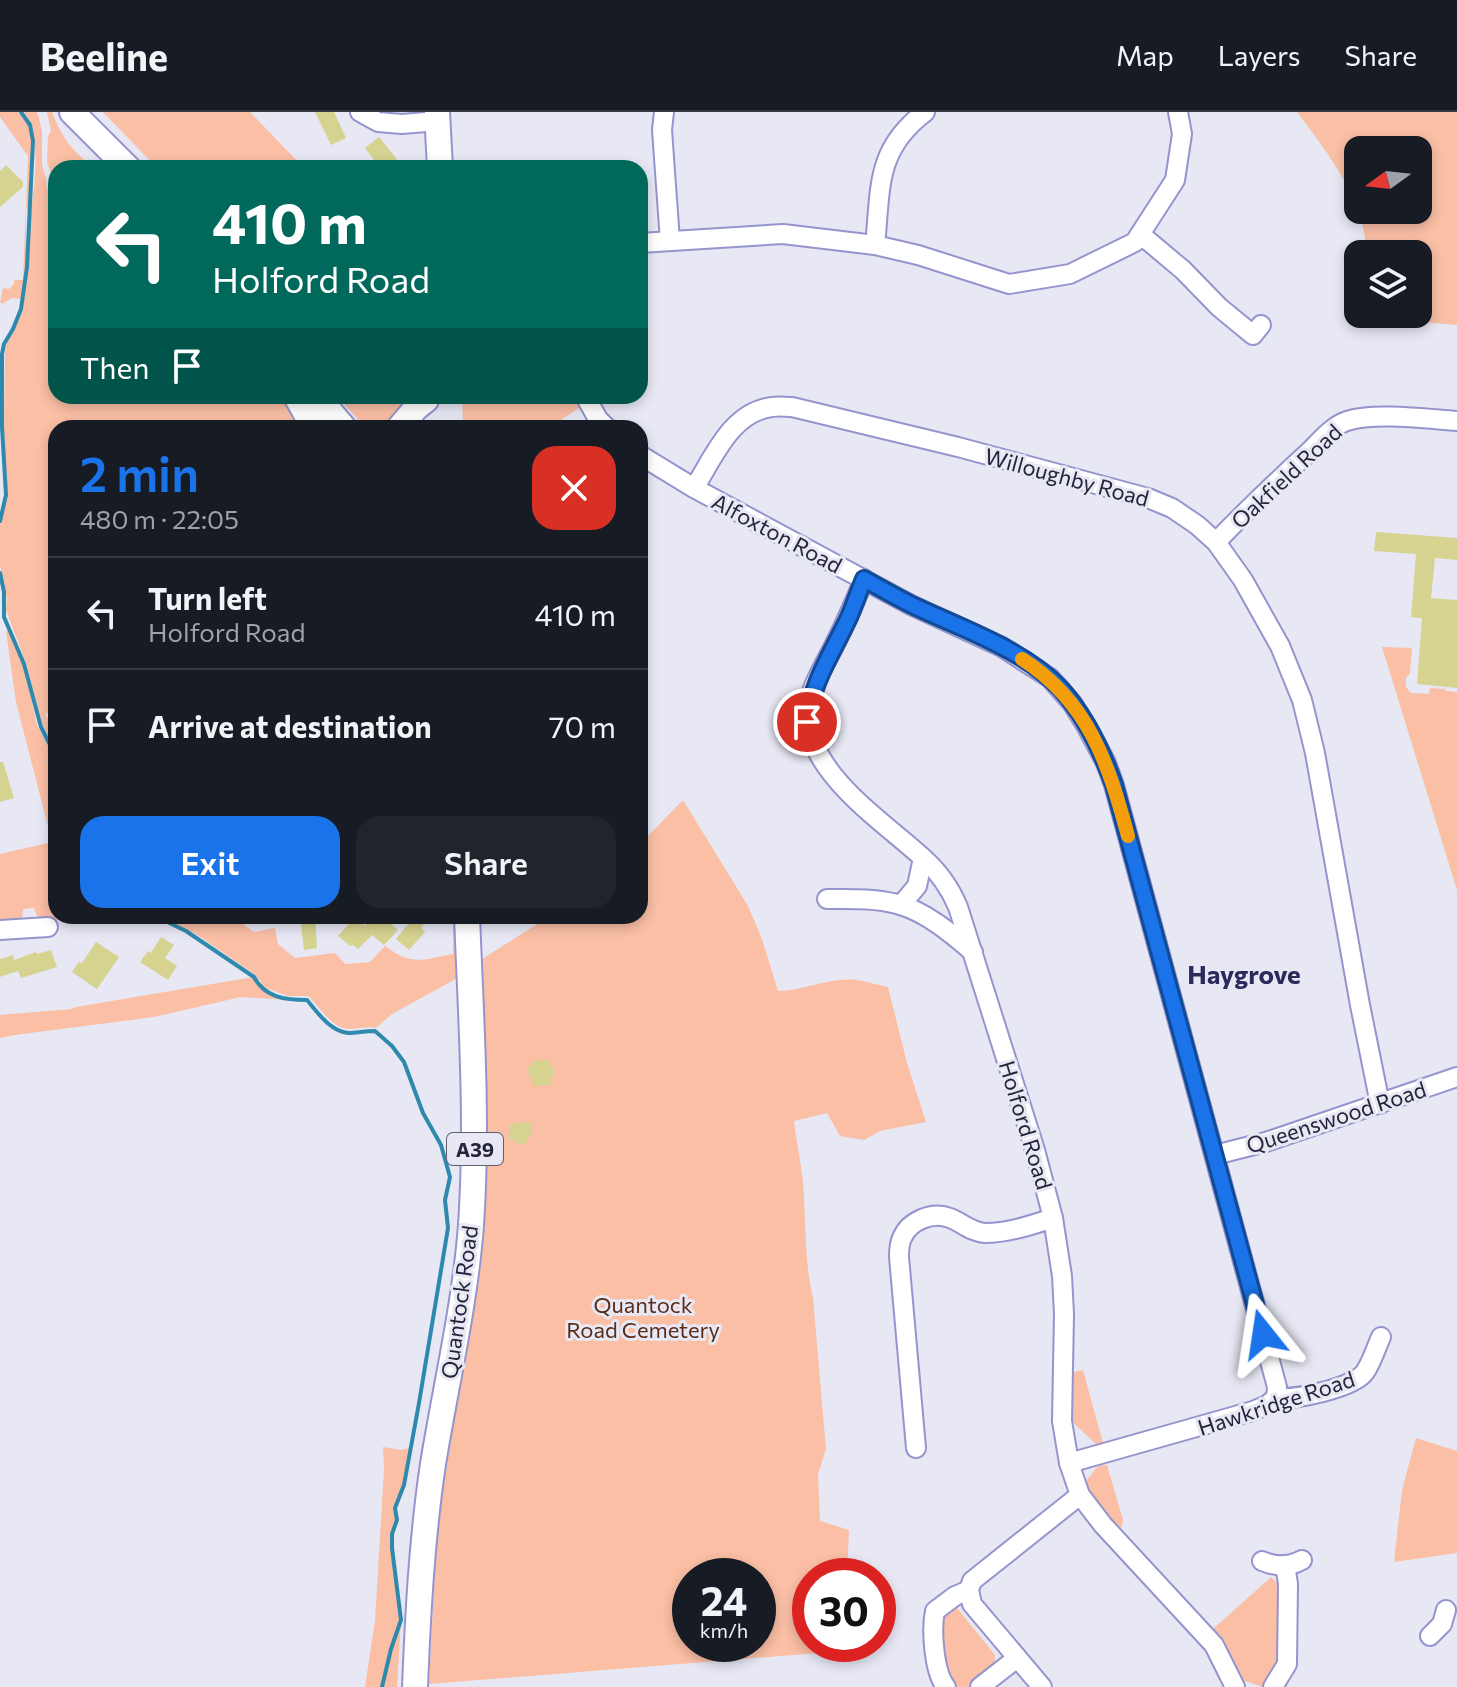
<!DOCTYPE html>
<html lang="en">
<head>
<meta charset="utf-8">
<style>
	:root { --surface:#171b24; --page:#20242c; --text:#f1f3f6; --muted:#9ea1a6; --line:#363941; --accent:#1a73e8 }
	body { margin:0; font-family:Commissioner,sans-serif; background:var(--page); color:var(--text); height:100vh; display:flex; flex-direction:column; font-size:30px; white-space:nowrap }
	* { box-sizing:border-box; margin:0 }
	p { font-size:26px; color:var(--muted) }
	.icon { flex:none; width:44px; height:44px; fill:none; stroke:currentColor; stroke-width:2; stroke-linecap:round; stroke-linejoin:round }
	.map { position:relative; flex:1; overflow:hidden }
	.sheet { position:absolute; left:48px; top:308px; width:600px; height:504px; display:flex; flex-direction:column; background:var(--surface); border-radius:24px; box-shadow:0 4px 12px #0003 }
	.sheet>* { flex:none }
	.banner { position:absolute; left:48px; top:48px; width:600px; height:244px; border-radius:24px; box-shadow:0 4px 12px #0003; background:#00695c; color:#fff; overflow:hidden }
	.needle { width:52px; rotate:255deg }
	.buttons { position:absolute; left:1344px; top:24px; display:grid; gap:16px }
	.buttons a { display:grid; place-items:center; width:88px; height:88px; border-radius:16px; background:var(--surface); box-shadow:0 4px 12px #0003; font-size:40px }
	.speed { position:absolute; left:672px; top:1446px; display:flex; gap:16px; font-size:40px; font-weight:700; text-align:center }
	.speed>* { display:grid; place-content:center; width:104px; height:104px; border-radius:50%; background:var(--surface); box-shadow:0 4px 12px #0003; line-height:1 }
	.speed small { font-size:20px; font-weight:400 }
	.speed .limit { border:12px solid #d22; background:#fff; color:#111 }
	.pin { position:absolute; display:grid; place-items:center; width:68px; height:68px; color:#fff; margin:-34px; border:4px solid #fff; border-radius:50%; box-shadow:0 2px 8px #0007 }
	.me { position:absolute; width:88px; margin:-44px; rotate:345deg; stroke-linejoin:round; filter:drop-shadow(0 0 6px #0008) }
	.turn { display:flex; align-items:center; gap:28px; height:168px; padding:0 32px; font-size:36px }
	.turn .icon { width:104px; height:104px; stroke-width:2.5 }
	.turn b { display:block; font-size:56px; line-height:68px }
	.then { display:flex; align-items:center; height:76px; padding:0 32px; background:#0003; gap:16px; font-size:30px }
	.round { display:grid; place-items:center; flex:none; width:84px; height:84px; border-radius:24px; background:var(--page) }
	.headline { display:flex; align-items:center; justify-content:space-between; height:136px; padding:0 32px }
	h1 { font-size:48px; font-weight:600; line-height:60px; color:var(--accent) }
	.cta { display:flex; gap:16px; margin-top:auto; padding:16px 32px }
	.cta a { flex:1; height:92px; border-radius:24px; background:var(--accent); color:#fff; font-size:32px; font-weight:600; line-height:92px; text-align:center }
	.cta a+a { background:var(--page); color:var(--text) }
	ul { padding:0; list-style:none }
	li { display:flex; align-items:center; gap:24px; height:112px; padding:0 32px; border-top:2px solid var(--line) }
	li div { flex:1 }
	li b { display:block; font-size:30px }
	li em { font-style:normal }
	header { display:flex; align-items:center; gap:48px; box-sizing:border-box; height:112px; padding:0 40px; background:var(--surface); border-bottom:2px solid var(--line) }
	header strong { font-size:38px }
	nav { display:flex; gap:44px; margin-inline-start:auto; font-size:28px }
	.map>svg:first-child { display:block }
</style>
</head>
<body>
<header>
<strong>Beeline</strong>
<nav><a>Map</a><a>Layers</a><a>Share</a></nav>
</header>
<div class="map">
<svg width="1457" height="1575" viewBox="0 0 1457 1575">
	<rect width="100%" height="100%" fill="#e7e8f4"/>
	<g fill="#fabfa5" fill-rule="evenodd">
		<path d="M0,0H18L28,13L32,30L30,93L26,98V156L22,187L12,186L2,192L0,190L3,176L9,177L14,172V168H23L28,44L0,5Z"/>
		<path d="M24,0H36L38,2L42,20V53L46,67L47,78L55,72L47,50L48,24L51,19L47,0H52C62,26 72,39 95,56H56V284H284L302,316H56V596L45,602L56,622V642L42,611L26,551L6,498L7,487L0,453V413L7,385L4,322L5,239C8,223 19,211 23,194C28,168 28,141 30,114C32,81 44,28 24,0Z"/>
		<path d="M103,0H250L304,56H157Z"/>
		<path d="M1297,0H1457V213L1373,206V202H1418V142H1368C1365,130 1364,116 1360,104C1349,68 1319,29 1297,0ZM1358,38H1418V98H1358Z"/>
		<path d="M337,284H406C396,302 385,316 363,313Z"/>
		<path d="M462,284H571L579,296L549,316H463Z"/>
		<path d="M6,519H9L23,550L37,613L56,650V725L51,726L16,590Z"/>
		<path d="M1382,535L1412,536L1410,561L1406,566V575L1411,581L1429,582L1430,576L1445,577L1446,579L1457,580V778Z"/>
		<path d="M683,688L748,794L762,827L778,879C803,879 830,865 856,868C866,869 877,873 888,875L907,951L926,1010L880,1019L864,1028L840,1024L827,1001L794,1009C797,1034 803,1060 804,1085C806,1120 805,1152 813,1186L826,1337L818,1362L820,1409L849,1418L847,1464H810V1532H845L844,1539L429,1572L437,1418L455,1300L478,1161L484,989V925L479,849L550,804H640V732ZM690,1464H758V1532H690Z"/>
		<path d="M56,729V804H60L57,808C43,810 38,810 34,796L23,797L22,808L0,813V742Z"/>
		<path d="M159,804H232L254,820L275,816L278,832L295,846L335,841L345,852L370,850L385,834C412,854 422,848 453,842V804H459L461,864L392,902L376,916C367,914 359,917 349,917C331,916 320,895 308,884H288L263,875L261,869L253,861L196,822Z"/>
		<path d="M254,865L259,874L286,888L241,885L154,905L15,923L0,926V903L71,897L76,895Z"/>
		<path d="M1083,1258L1103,1331L1096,1332L1068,1306L1070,1261Z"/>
		<path d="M1416,1326L1457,1339V1441L1394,1450L1402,1378Z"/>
		<path d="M383,1335L401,1338L410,1336L404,1373L395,1396L397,1408L392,1422V1436L401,1508L397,1575H365L375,1509L384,1357Z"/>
		<path d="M1107,1353L1123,1408L1122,1415L1116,1416L1083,1373L1098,1354Z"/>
		<path d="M1271,1465L1280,1474L1279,1554L1272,1568L1263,1575L1239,1567L1225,1534L1213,1517Z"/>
		<path d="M949,1495L957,1496L995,1543L994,1555L968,1575H952L943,1565L941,1500Z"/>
	</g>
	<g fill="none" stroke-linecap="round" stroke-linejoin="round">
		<g stroke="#2f89ad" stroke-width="4">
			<path d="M0,409L6,383L2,315V242L4,232L13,217L21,197L27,155L33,29L30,13L21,0"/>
			<path d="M0,461L4,480V505L24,552L41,615L56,645"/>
			<path d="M155,804L186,819L254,865C265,886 286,888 307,888C318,901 330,919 348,921C356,921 366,919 375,919L392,934L404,950L423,1001L441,1033L450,1065L445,1088L448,1116L419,1291L404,1373L395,1396L397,1408L392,1422V1436L401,1508L391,1537L382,1575"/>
		</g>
	</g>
	<g fill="#d6d290">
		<path d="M315,0H334L346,26L331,33Z"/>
		<path d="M379,25L392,41L403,56H380L365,36Z"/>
		<path d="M6,53L23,70V75L0,95V59Z"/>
		<path d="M1376,420L1457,426V448L1435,446L1431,486L1457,488V576L1417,572L1422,506L1411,505L1416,442L1374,439Z"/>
		<path d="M0,650H3L14,686L0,690Z"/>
		<path d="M300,804H315L317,836L304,838Z"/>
		<path d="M374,804H382L398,818L384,833L372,823L358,837L353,833L350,834L338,824L355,805L365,814Z"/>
		<path d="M415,804H430L421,816L425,820L409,838L396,827Z"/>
		<path d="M161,825L174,833L165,846L177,854L168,868L140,850L148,839L151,841Z"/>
		<path d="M96,830L119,845L97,877L72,860L79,850L82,851Z"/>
		<path d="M51,838L57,855L21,866L18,859L0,865V847L13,843L14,848L36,840L37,842Z"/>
		<path d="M550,948V954H553L554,966H550L551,973L533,974L532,966H529L528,955L531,954V949Z"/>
		<path d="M531,1010L532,1025H527L528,1031L516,1032V1028H510L509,1012Z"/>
	</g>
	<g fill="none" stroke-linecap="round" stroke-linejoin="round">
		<defs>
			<g id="minor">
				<path d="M360,0L378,10L402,12L438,9"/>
				<path d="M664,0L662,18L670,129"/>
				<path d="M1140,122L1183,158L1219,195L1253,223L1261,213"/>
				<path d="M640,131L783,122L875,133L918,143L1009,172L1070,162L1135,130L1175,68L1182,22L1178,0"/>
				<path d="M875,133C881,76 875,38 925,0"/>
				<path d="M585,284L598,307L607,316"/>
				<path d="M640,343L694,376L911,493L1002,535L1050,566L1072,591L1087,615L1106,651L1114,673L1277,1275L1276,1286"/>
				<path d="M694,376C714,345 731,300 772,295C778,294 785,295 792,295L958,335L1148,386L1172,396L1197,413L1216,430L1243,468L1280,534L1302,588L1315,641L1360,893L1380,992"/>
				<path d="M1216,430C1246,399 1277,369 1309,340C1319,330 1332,314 1347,309C1374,300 1427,307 1457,309"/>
				<path d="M864,467C855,490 845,512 834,534C825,552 813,571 809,590C797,655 882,708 923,746C939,760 950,776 958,795L1035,1038L1053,1106L1062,1164L1064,1202L1062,1309L1069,1351L1080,1383L1103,1413L1214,1533L1235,1575"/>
				<path d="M827,787C851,787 874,786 897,792C925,799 952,822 973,840"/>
				<path d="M901,793L917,774L923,746"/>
				<path d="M0,818L48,815"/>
				<path d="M1215,1043L1266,1030L1457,965"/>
				<path d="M916,1336L899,1145C899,1138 899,1132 902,1126C909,1109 932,1099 950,1106C963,1111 971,1120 985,1121C1008,1121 1032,1113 1053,1106"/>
				<path d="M1069,1351L1253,1299L1267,1293L1276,1286C1295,1288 1354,1276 1365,1260C1372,1250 1376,1236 1381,1225"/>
				<path d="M1262,1449C1276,1455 1289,1455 1302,1448"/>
				<path d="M1430,1524L1442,1512L1446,1498"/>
				<path d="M946,1575C934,1561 931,1518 935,1499L955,1484L969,1478"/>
				<path d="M980,1575L1017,1546"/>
				<path d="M1042,1575L972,1492L969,1478L972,1469L1080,1383"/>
				<path d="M1273,1575L1287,1552L1288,1472L1285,1453"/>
			</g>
			<g id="major">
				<path d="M72,0L128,56"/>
				<path d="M437,0L440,56"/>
				<path d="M296,284L314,316"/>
				<path d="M317,284L344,316"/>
				<path d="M399,316L416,296L426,288"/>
				<path d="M415,1575C418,1500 422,1426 433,1352C446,1272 465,1193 471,1113C478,1010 471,907 467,804"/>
			</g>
		</defs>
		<use href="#minor" stroke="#9594ce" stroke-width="22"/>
		<use href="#major" stroke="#9594ce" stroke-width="28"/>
		<use href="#minor" stroke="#fff" stroke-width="18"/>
		<use href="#major" stroke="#fff" stroke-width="24"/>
	</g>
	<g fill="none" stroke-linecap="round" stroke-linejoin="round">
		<defs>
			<path id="route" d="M807,610C812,569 833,540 850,503C855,491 859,479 864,467C880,476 896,485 912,493C960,516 1024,537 1061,577C1085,604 1102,639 1114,673L1263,1222"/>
		</defs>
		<use href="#route" stroke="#114b97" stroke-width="20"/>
		<use href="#route" stroke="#1a73e8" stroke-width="14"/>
		<path stroke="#f59e0b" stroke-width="14" d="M1022,547C1089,590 1108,651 1128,724"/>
	</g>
	<g text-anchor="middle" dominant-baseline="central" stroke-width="6" stroke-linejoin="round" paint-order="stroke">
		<rect fill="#e7e8f4" stroke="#5f5f72" stroke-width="2" x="447" y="1021" width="56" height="32" rx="6"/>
		<g font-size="20" font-weight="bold" fill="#25243b">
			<text x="475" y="1037">A39</text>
		</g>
		<g font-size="22" fill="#25243b" stroke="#e7e8f4">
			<text transform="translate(1286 364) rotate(-43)">Oakfield Road</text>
			<text transform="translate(1067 365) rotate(15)">Willoughby Road</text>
			<text transform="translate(777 421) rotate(28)">Alfoxton Road</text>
			<text transform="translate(1336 1005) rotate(-18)">Queenswood Road</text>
			<text transform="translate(1026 1013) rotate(73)">Holford Road</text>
			<text transform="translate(459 1190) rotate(-82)">Quantock Road</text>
			<text transform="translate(1276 1291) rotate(-18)">Hawkridge Road</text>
		</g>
		<g font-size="22" fill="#5a2d18" stroke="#e7e8f4">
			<text x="643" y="1192">Quantock<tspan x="643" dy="25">Road Cemetery</tspan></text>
		</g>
		<g font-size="26" font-weight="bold" fill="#2e295b" stroke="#e7e8f4">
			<text x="1244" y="861">Haygrove</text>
		</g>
	</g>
</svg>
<div class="buttons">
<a><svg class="needle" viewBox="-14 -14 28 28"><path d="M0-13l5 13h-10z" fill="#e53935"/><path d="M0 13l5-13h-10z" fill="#9ea1a6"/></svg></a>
<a><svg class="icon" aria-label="layers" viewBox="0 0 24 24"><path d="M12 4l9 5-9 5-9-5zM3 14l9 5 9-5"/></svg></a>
</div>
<div class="speed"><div>24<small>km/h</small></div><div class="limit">30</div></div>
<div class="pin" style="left:807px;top:610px;background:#d93025"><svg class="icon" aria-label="arrive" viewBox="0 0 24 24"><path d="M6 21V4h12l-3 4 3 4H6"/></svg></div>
<svg class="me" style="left:1263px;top:1222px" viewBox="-20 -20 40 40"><path d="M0-17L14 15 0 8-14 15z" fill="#1a73e8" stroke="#fff" stroke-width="4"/></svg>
<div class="banner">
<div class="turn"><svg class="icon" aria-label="left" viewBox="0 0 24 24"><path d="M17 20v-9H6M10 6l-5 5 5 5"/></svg><div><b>410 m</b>Holford Road</div></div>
<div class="then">Then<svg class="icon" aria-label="arrive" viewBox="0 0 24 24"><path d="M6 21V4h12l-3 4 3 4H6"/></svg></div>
</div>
<section class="sheet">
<div class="headline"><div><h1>2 min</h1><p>480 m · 22:05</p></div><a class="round" style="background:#d93025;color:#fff"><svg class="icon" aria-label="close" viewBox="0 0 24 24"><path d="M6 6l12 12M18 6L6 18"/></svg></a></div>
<ul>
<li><svg class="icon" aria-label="left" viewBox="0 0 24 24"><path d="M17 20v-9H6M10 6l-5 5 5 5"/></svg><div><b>Turn left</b><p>Holford Road</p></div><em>410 m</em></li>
<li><svg class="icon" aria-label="arrive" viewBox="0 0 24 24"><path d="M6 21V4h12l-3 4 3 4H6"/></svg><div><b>Arrive at destination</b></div><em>70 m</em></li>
</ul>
<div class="cta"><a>Exit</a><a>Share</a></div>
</section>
</div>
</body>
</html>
